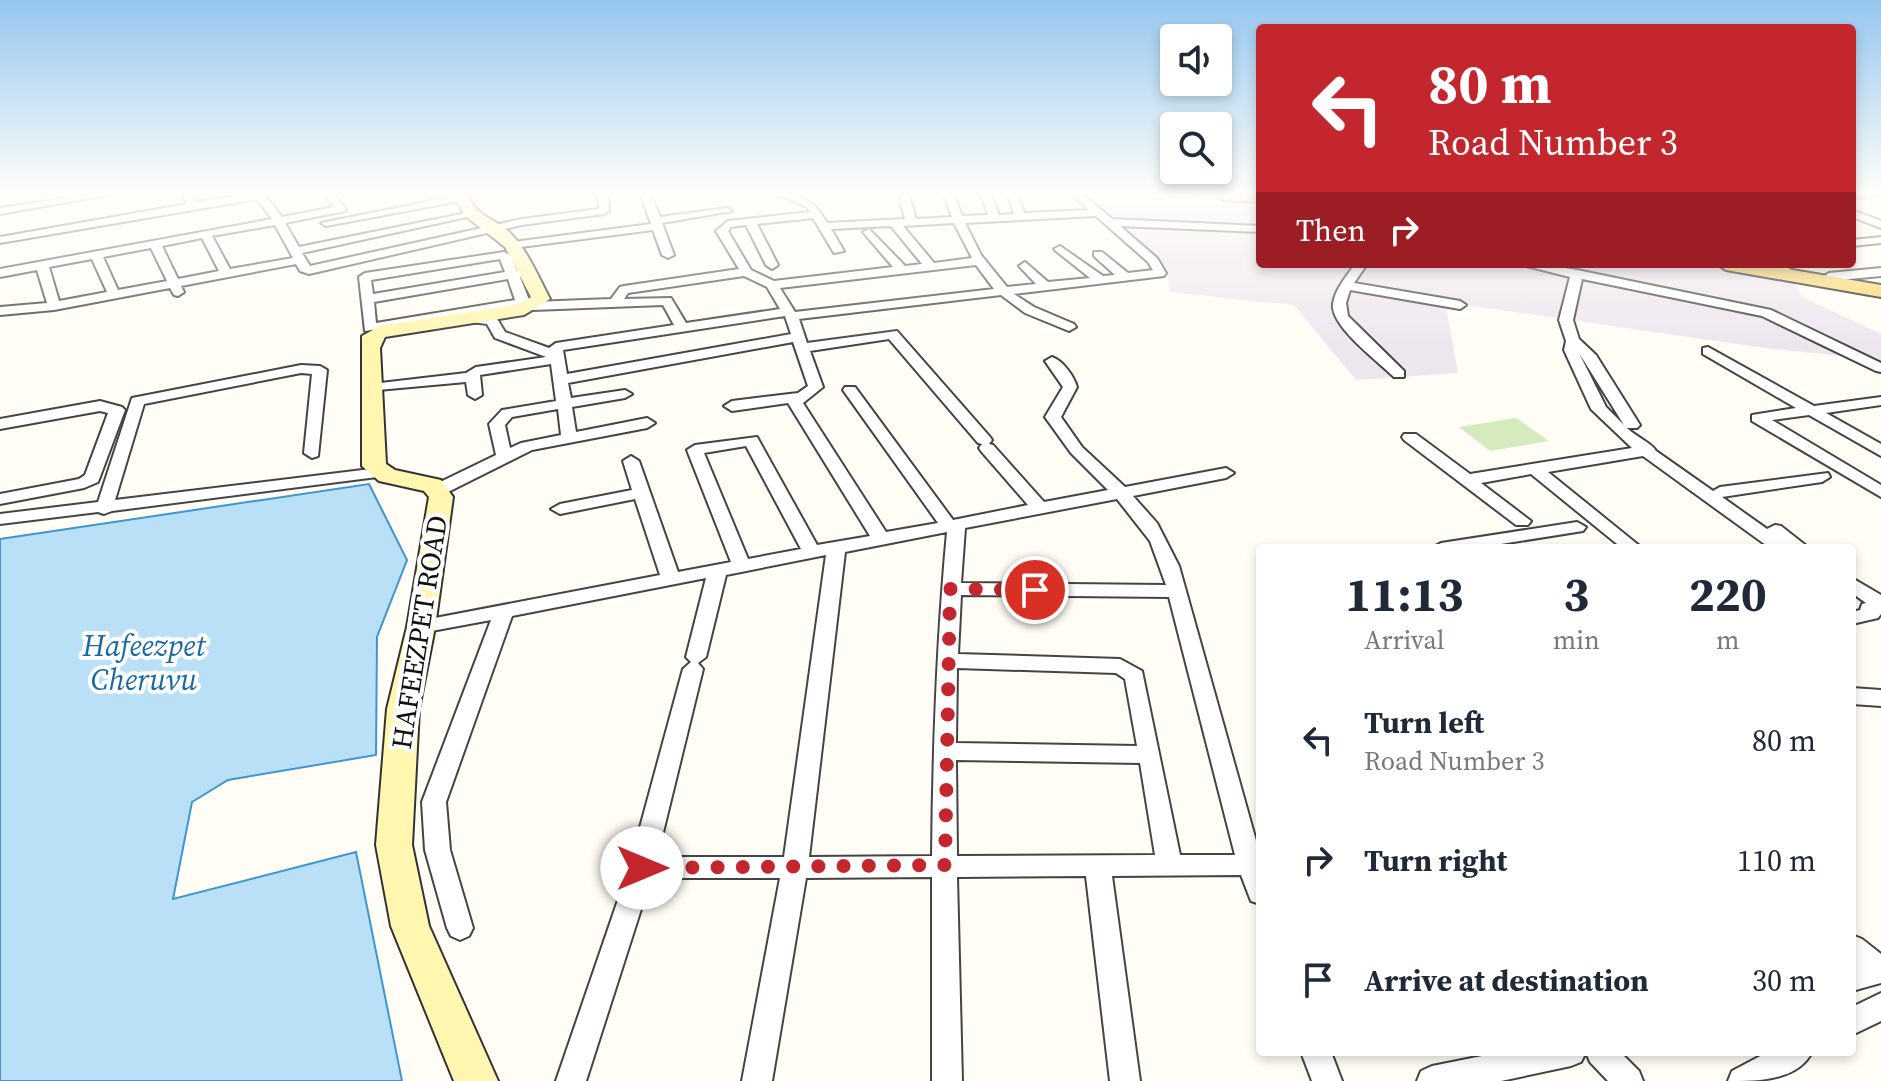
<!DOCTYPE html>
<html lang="en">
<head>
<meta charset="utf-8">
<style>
	:root { --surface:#fff; --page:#f2f2f3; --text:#1f2937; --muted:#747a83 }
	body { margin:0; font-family:"Source Serif 4",serif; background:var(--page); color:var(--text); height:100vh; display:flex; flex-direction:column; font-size:30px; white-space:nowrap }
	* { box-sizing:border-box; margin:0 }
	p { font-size:26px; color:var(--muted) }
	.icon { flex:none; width:44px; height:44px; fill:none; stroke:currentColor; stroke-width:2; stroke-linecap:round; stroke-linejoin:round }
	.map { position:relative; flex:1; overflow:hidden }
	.sheet { position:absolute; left:1256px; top:544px; width:600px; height:512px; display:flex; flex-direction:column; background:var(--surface); border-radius:8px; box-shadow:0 4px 12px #0003 }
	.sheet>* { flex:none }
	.hud { position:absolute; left:1256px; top:24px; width:600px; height:244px; border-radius:8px; box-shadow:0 4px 12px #0003; background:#c4262e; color:#fff; overflow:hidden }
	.controls { position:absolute; left:1160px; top:24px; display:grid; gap:16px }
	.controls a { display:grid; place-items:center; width:72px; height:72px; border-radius:8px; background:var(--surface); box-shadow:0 4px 12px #0003; font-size:40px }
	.pin { position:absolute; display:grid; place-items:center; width:68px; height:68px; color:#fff; margin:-34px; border:4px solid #fff; border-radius:50%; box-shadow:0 2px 8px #0007 }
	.me { position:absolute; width:88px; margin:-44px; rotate:90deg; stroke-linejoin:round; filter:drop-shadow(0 0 6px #0008) }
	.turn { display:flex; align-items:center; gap:28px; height:168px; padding:0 40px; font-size:36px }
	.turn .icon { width:104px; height:104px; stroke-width:2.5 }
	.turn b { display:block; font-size:56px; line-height:68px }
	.then { display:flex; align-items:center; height:76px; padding:0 40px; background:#0003; gap:16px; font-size:30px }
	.eta { display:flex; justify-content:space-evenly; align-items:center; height:136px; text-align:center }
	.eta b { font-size:48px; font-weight:700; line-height:56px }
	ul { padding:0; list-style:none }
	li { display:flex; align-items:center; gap:24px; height:120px; padding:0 40px }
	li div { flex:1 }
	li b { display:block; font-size:30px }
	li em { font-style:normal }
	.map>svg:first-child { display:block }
</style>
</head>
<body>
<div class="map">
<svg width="1881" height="1081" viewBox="0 0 1881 1081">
	<rect width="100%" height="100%" fill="#fffdf5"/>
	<path fill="#eee6ef" d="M1079,195L1260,202V264H1711L1794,279L1802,297L1881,334V365L1870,359L1765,348L1445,302L1458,373L1356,380L1294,305L1170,292L1167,268Z"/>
	<path fill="#d5ebbd" d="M1516,418L1549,441L1490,451L1459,427Z"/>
	<path fill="#b9e0f7" stroke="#3f96cf" stroke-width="2" d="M369,484L407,560L377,637L376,755L228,780L192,802L173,899L356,852L402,1081H0V539Z"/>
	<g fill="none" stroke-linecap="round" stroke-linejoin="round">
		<defs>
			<g id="street">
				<path d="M86,195H108L0,214V208Z"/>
				<path d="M182,195H192L196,202L244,195H265L282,217L334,207L324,195H334L346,209L345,211L285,223L299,247L471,212L476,215L302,253L310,266L522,219L599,209L598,195H608L609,211L604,214L522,225L309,274L300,271L296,264L181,286L184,292L178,296L174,295L170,288L54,310L0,315V307L47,303L37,270L0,277V269L272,219L257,199L0,243V237L187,204ZM275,225L293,258L230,269L212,236ZM202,238L219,271L178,279L162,246ZM151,248L167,281L118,290L103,257ZM92,259L107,292L59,301L49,267Z"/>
				<path d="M461,195L466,198L465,200L326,226L321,223Z"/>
				<path d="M641,195H651L660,217L727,208L732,211L662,223L674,255L668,258L662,255L653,230L513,248L507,245L513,242L651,224Z"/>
				<path d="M779,195C804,193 816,204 827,223L905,219L899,195H909L916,219L952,217L944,195H954L962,216L988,215L981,195H991L999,215L1014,214L1008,195H1018L1024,213L1089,210L1073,195H1084L1112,219L1260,226V232L1120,226L1157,258L1166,273L1164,276L1014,294L1034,307L1074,324L1076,327L1069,331L1025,313L1001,295L799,319L807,343L897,331L990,437L992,440L989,444L993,445L1044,502L1108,490L1071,453L1045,417L1063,387L1045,361L1052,357C1063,361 1074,376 1077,387L1061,417L1082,447L1125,487L1226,468L1234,473L1226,478L1133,496L1157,523L1179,566L1260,855V904L1251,901L1241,875L1112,876L1140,1081H1110L1086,876L957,877L962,1081H932V877L806,878L772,1081H742L780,878H651L586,1081H556L629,868L683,669L691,662L686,657L706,578L512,616L446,802L450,850L473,928L469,936L460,940L451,936L447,928L425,850L422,802L491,620L421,633L414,632L411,627L414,622L660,575L635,499L560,514L551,509L560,504L632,490L623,461L631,456L639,461L678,572L731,562L687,450L695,445L757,437L817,545L870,536L788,403L732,411L724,406L732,401L798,393L808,386L793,342L568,383L571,398L625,390L632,394L625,398L572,407L576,432L647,418L655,423L647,428L532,450L444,494H432L430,490L432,486L496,455L489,424L502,410L556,401L551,364L480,375L482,395L475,399L468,395L466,382L367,391V385L372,384L466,373L476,367L546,357L495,338L487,324L464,321V316L365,331L359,277L365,273L504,252L510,255L517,271L524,269L530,273L520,277L529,300L523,306L474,314L496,317L505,332L549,348L556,343L674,325L663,305L533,310L527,306L533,302L611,299L620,287L624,286L739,269L716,231L728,221L810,212L807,207ZM1096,216L1148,262L1153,270L1128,273L1102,252H1094V256L1115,275L1103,276L1060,246L1054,249L1056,251L1090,278L1048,282L1025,262L1019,266L1036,284L1007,287L981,255L965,223ZM813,218L834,253L844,251L831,229L891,226L922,264L905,266L869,229L863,232L893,267L774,281L751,270L728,231L731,227L746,225L766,265L772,269L778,265L757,224ZM954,223L972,258L934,263L903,226ZM500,259L505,272L373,294L371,280ZM976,265L994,289L795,312L780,288ZM744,276L767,287L780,309L686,323L671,298L624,299L628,293ZM508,279L515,300L376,323L374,302ZM785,316L791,334L567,374L563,350ZM889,339L978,443L982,444L979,448L981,451L1028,505L953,520L855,387H845L843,390L938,523L886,532L803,403L823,387L810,351ZM558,409L561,435L521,443L510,448L505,425L512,417ZM746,446L801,549L748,559L704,453ZM1117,499L1150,541L1166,585L961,583L965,528ZM947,532C937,639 933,747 932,856L809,857L845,552ZM826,555L784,857H657L703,669L698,663L706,657L726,575ZM961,595L1169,597L1235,855H1180L1142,671L1120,659L958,654ZM957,668L1116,673L1125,679L1137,746L956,743ZM956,760L1140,763L1155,855L957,856Z"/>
				<path d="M1852,195H1875L1852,199Z"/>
				<path d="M1852,210L1881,221V228L1852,217Z"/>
				<path d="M1881,237V243L1852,246V240Z"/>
				<path d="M1355,264H1367L1354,283L1460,301L1466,305L1460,309L1350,290L1346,303L1348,316L1404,371V377H1394C1379,362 1330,326 1333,304C1335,289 1347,276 1355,264Z"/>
				<path d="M1518,264H1542L1577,270L1771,310L1881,363V372L1876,371L1762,316L1582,279L1573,320L1579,339L1596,355L1640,425L1637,428H1627C1635,436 1653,444 1656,451L1713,491L1720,487L1828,473L1830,477L1822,482L1722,497L1767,529L1775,525L1781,526L1809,548H1770L1643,456L1548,472L1642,548H1622L1531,474L1481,483L1531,521L1528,525H1516L1404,440L1402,437L1404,434H1416L1470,474L1632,448L1591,409L1564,350L1566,341L1559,320L1570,277ZM1579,353L1624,425L1606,407Z"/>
				<path d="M1767,264H1782L1791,270L1781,273Z"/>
				<path d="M1881,268V276L1829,281L1823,277L1829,273Z"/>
				<path d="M1708,347L1814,406L1881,397V405L1826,413L1881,444V456L1809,415L1772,420L1881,485V497L1752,421V415L1796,408L1703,354V348Z"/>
				<path d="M301,365L320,366L327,370L318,456L312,458L304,453L312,374L301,373L144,404L115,500L379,468L385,470L387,473L385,476L112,511L104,514L98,512L0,524V514L98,502L132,398Z"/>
				<path d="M100,401L122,407L125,410L98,482L84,488L0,504V494L79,479L85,475L108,413L100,411L0,429V419Z"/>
				<path d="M1577,522L1586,527L1583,531L1476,548H1432L1441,543Z"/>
				<path d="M1852,578L1881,595V614L1878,618L1852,624V612L1860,610L1862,604L1866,603L1852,593Z"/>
				<path d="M1852,688L1881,690V706L1852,704Z"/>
				<path d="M1852,935L1862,939L1881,954V983L1852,991Z"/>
				<path d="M1881,993V1021L1852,1035V1007Z"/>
				<path d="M1301,1052H1331L1342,1081H1312Z"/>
				<path d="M1502,1052H1620L1639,1071L1643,1081H1608L1590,1062L1586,1052L1581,1062L1571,1066L1501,1081H1417L1421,1071L1432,1066Z"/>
				<path d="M1768,1052H1812C1798,1081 1756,1081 1728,1081L1732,1071Z"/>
			</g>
			<path id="secondary" d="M455,195H469C474,216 496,219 510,233C528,251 538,276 550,299L524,315L385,337L380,348L386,464L395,470L441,480L453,497L435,627L419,709L412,845L429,926L498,1081H454L391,926L376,845L387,709L407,627L429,497L424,491L379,481L362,466V336L380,326L519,304L531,297L505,247L464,215Z"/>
			<g id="primary">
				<path d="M1216,195H1260V202L1224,200Z"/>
				<path d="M1717,264H1758L1881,285V297L1726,270Z"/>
			</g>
		</defs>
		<use href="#street" stroke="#444" stroke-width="4"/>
		<use href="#secondary" stroke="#333" stroke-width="4"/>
		<use href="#primary" stroke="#222" stroke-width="4"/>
		<use href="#street" fill="#fff" fill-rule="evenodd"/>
		<use href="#secondary" fill="#fff6b0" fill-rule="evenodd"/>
		<use href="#primary" fill="#f9d66b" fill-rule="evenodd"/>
	</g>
	<linearGradient id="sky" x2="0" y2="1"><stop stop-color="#95c6ee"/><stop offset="0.56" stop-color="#fffefa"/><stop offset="1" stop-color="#fffefa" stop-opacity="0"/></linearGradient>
	<rect width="1881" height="346" fill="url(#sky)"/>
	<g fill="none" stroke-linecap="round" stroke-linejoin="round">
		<path stroke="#c4262e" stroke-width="14" stroke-dasharray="0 25.2" d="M642,868L945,865L950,589L1035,590"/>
	</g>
	<g text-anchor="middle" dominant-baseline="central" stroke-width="8" stroke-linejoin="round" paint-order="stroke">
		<g font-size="28" fill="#111" stroke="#fff">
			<text transform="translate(419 632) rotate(-81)">HAFEEZPET ROAD</text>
		</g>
		<g font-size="30" font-style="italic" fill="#1768a6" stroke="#fff">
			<text x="144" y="645">Hafeezpet<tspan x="144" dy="34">Cheruvu</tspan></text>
		</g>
	</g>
</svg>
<div class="controls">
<a><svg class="icon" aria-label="sound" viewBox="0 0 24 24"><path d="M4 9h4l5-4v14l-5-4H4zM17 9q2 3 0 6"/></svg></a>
<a><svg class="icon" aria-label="search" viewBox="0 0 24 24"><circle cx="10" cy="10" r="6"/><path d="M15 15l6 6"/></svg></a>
</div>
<div class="pin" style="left:1035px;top:590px;background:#d93025"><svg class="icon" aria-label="arrive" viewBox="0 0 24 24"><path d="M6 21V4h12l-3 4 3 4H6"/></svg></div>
<svg class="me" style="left:642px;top:868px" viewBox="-20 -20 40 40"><circle r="19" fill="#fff"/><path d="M0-13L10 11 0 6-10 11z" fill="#c4262e"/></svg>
<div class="hud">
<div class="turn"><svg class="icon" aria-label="left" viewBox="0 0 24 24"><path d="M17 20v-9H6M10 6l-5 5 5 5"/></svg><div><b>80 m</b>Road Number 3</div></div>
<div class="then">Then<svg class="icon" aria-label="right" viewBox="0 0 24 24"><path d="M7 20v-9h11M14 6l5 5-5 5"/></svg></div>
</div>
<section class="sheet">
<div class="eta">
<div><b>11:13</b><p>Arrival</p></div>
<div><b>3</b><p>min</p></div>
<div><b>220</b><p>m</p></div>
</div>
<ul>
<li><svg class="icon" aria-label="left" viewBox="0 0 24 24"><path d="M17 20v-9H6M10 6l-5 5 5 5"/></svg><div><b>Turn left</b><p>Road Number 3</p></div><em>80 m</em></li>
<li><svg class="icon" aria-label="right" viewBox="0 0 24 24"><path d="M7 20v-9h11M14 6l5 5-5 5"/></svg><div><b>Turn right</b></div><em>110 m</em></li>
<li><svg class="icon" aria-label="arrive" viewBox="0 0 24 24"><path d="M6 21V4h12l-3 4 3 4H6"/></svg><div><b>Arrive at destination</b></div><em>30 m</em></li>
</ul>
</section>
</div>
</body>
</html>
